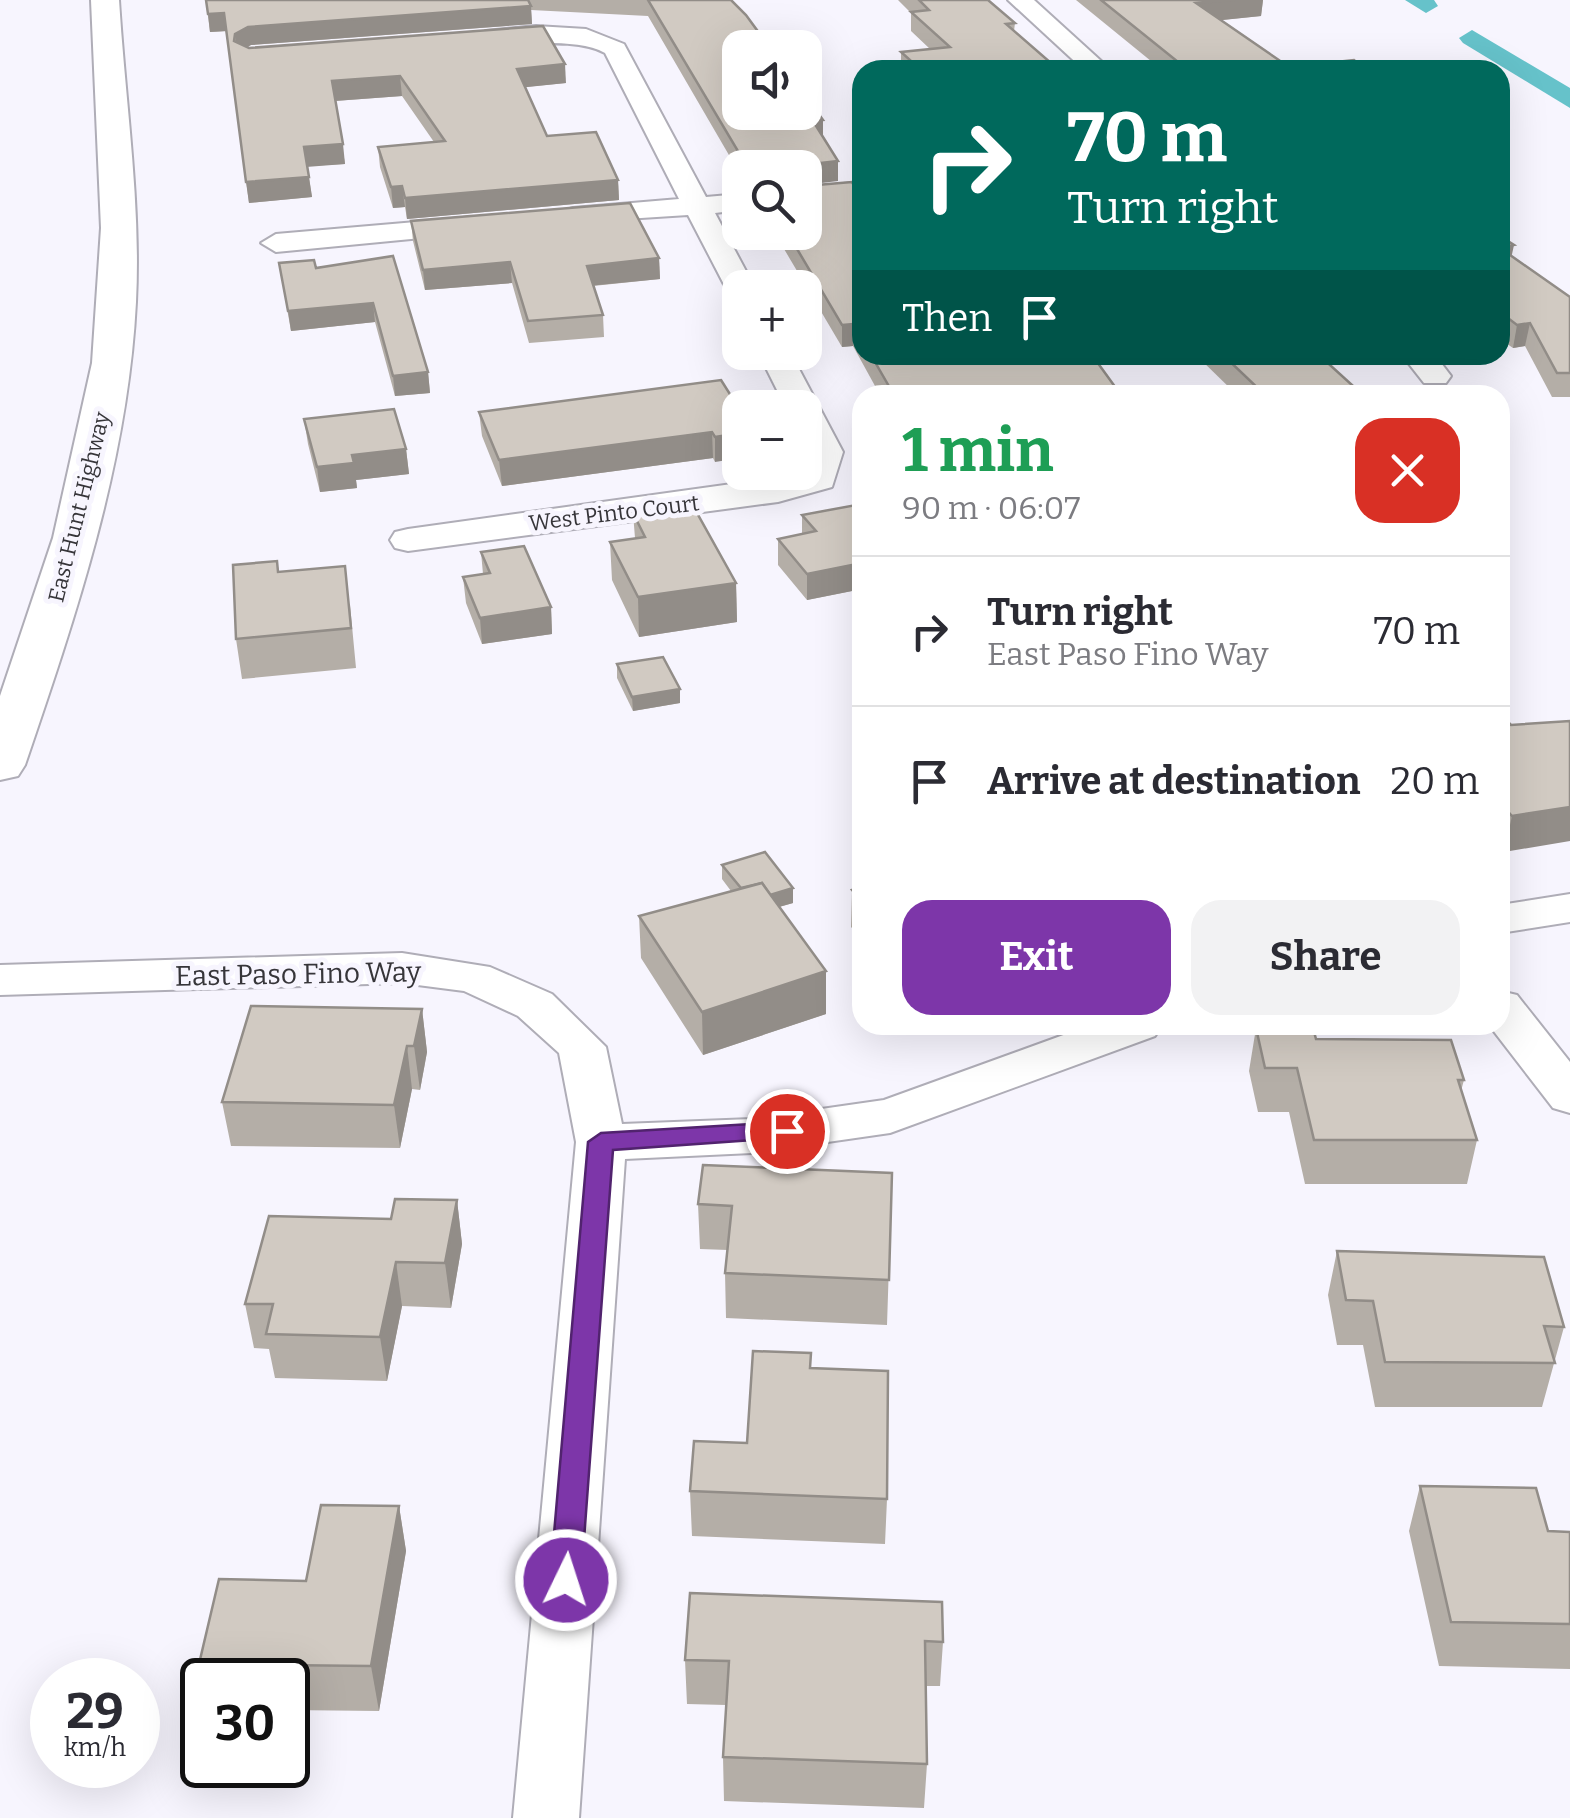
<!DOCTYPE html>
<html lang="en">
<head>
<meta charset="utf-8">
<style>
	:root { --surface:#fff; --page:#f2f2f3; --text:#2b2b33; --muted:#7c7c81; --line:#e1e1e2; --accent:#7d36a9 }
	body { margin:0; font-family:Bitter,serif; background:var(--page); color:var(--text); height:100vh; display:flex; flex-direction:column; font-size:38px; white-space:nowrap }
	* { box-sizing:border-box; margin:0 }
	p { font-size:32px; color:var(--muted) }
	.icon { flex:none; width:55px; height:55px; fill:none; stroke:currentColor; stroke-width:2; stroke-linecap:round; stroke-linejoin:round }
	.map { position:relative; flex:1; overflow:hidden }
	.panel { position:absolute; left:852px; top:385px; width:658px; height:650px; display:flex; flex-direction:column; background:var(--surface); border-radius:30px; box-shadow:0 10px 40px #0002 }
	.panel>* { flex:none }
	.banner { position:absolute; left:852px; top:60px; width:658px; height:305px; border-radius:30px; box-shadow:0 10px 40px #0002; background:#00695c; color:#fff; overflow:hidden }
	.buttons { position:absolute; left:722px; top:30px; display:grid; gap:20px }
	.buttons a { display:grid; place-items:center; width:100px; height:100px; border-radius:20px; background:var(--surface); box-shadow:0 10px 40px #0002; font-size:50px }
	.speed { position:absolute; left:30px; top:1658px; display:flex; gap:20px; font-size:50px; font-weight:700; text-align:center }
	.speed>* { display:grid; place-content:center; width:130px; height:130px; border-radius:50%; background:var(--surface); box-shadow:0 10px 40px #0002; line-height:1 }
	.speed small { font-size:25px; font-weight:400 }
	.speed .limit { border:5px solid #111; border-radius:15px; background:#fff; color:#111 }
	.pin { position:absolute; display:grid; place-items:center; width:85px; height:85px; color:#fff; margin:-42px; border:5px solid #fff; border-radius:50%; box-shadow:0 2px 10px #0007 }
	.me { position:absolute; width:110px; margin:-55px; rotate:4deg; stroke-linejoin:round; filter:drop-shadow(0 0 8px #0008) }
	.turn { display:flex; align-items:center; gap:35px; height:210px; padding:0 50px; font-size:45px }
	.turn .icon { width:130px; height:130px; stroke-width:2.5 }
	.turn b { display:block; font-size:70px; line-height:85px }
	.then { display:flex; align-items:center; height:95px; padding:0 50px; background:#0003; gap:20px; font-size:38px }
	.round { display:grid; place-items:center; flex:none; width:105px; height:105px; border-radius:30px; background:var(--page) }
	.summary { display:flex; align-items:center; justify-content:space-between; height:170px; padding:0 50px }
	h1 { font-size:60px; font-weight:700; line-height:75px; color:#1e9e55 }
	.cta { display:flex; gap:20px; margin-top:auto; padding:20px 50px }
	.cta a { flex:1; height:115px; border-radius:30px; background:var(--accent); color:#fff; font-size:40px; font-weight:700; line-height:115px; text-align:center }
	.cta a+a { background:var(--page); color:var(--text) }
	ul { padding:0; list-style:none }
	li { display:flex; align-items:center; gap:30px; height:150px; padding:0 50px; border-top:2px solid var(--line) }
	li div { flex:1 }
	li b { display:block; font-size:38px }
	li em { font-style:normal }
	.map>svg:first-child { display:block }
</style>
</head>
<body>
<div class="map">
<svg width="1570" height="1818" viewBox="0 0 1570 1818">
	<rect width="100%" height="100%" fill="#f7f5fe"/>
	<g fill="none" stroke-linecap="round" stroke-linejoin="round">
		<g fill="#66c2ca" fill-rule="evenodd">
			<path d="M1405,0H1434L1438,6L1426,13Z"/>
			<path d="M1472,30L1570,88V108L1463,43L1459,38Z"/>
		</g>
		<defs>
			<g id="street">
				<path d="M1008,0H1034L1111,70H1084Z"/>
				<path d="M536,26L586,29L624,44L706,197L740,194V210L715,213L755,288H740V297L729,294L688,215L563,223L559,217L563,211L573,208L679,199L605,53C569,33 487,52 474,38L486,31Z"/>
				<path d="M862,182V198L805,204V188Z"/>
				<path d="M474,217L484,220L488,226L484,232L276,252L261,243L276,234Z"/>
				<path d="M758,352H790L843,452L832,487L778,502L408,551L395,548L390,540L395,532L408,529L804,474L809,452L805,408H786Z"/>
				<path d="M1402,355H1435L1451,376L1446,383H1424Z"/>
				<path d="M1570,894V922L1500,933V905Z"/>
				<path d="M402,953L490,967L552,994L606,1047L622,1124L752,1119L884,1100L1091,1025H1162L1155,1036L890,1133L752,1153L625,1159L579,1818H513L576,1142L559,1053L518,1016L464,991L402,983L0,995V965Z"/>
				<path d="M1500,991L1517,995L1570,1062V1113L1553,1108L1489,1025H1500Z"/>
			</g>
			<path id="primary" d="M91,0H119C125,100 141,202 136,302C128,462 76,615 25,765L18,776L0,780V696L53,538L92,363L101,228Z"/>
		</defs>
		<use href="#street" stroke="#afadb7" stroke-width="4"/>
		<use href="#primary" stroke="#afadb7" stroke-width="4"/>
		<use href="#street" fill="#fff" fill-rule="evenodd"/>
		<use href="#primary" fill="#fff" fill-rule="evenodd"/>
	</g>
	<g fill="#b4aea7">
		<path d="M206,0H731L838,161V181L805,168H740V174L648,16L531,10L532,24L251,45L247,47L566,83L525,87L547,136L618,180L619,200L407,219L405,207L393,208L380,167L378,147L434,142L402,96L335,101L345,164L307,166L312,197L249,203L227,31L210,32Z"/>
		<path d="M898,0H988L1015,23L1014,31L1059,70H901V52L930,49L911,31V13Z"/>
		<path d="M1076,0H1263L1261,16L1221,20L1289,67L1366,70H1162Z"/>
		<path d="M862,199V355H1092L1121,395H880L853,346L842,347L774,232H805Z"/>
		<path d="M411,221L659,258L660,279L593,286L603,315L604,337L529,343L512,283L425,290L413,241Z"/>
		<path d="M1500,236L1512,256L1570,297V397H1552L1525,346L1513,348L1500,339Z"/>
		<path d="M393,256L428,372L430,393L395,396L375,322L291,331L279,263L316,268Z"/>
		<path d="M1196,355H1319L1364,395H1237Z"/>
		<path d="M721,380L715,462L713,458L502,486L482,436L479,412Z"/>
		<path d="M304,419L406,449L409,474L356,480L357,488L320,492L308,444Z"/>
		<path d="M862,511V589L807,600L778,565V539L802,534V515Z"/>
		<path d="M633,513L736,583L737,622L639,637L612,580L610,542L635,538Z"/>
		<path d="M481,552L551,607L552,634L482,644L466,603L463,577L483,574Z"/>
		<path d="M277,561L279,572L350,605L356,668L242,679L236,639Z"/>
		<path d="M617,664L680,703L633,711L617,678Z"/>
		<path d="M1570,721L1504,852L1500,847V722L1511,725Z"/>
		<path d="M722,865L793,903L779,907L826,1014L703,1055L641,958L639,916L731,891L722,879Z"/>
		<path d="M862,887V939L851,927L852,890Z"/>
		<path d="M422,1009L427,1052L420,1090L412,1089L400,1148L231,1146L222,1102Z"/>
		<path d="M1256,1028L1316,1039L1464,1080L1461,1091L1477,1140L1467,1184H1305L1289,1112H1258L1249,1071Z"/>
		<path d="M892,1173L887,1325L726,1318L725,1273L728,1250L700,1249L698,1204Z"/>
		<path d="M457,1200L462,1244L451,1308L402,1306L387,1381L275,1378L269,1349L254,1348L245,1304L391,1219Z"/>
		<path d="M1337,1251L1564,1327L1542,1407H1375L1363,1345H1337L1328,1295Z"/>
		<path d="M810,1368L887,1499L885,1544L692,1536L690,1491L747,1443Z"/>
		<path d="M1420,1486L1548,1531L1570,1532V1669L1439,1666L1409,1531Z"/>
		<path d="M399,1506L406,1551L379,1711L288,1710V1680H203L199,1664Z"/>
		<path d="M690,1593L943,1642L940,1686H926L927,1764L924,1808L724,1801L723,1757L726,1705L687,1704L685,1660Z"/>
	</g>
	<g fill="#928d88">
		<path d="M1235,0H1263L1261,16L1194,23L1196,3Z"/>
		<path d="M531,6L532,24L251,45L237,53V59L235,34L248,27Z"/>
		<path d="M224,13L227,31L210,32L208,14Z"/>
		<path d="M565,64L566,83L518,88L517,69Z"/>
		<path d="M400,76L402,96L334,101L332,81Z"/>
		<path d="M823,120V140L813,121Z"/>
		<path d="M343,144L345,164L306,167L304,147Z"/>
		<path d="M838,161V181L805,185V168H802V165Z"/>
		<path d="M309,177L312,197L249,203L246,182Z"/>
		<path d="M618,180L619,200L407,219L405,198Z"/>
		<path d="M402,186L405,207L393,208L391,187Z"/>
		<path d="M1514,245L1509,268L1500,248Z"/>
		<path d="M659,258L660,279L588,286L587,266Z"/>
		<path d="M510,262L512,283L425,290L423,270Z"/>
		<path d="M373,303L375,322L291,331L288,311Z"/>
		<path d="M1530,323L1525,346L1513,348L1517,325Z"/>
		<path d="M853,324V346L842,347V325Z"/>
		<path d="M428,372L430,393L395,396L393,376Z"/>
		<path d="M712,432L713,458L502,486L499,460Z"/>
		<path d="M740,433V458L715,462V437Z"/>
		<path d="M406,449L409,474L356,480L357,488L320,492L317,467L352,455Z"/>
		<path d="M862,563V589L807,600V574Z"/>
		<path d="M736,583L737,622L639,637L638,597Z"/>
		<path d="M551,607L552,634L482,644L480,618Z"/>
		<path d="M680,689V703L633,711L632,697Z"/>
		<path d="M1570,807V841L1504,852L1512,816Z"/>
		<path d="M793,888V903L750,915V900Z"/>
		<path d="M826,971V1014L703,1055L702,1012Z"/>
		<path d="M422,1009L427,1052L420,1090L414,1046Z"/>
		<path d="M407,1046L412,1089L400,1148L394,1105Z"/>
		<path d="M457,1200L462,1244L451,1308L445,1263Z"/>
		<path d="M396,1262L402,1306L387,1381L380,1337Z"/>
		<path d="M399,1506L406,1551L379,1711L371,1666Z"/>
	</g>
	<g fill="#d1cac2" stroke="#928d88" stroke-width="2.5">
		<path d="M206,0H528L531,6L248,27L235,34L234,41L249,48L543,26L565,64L517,69L547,136L596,132L618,180L405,198L402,186L391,187L378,147L445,141L400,76L332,81L343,144L304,147L309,177L246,182L224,13L208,14Z"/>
		<path d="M648,0H731L746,15L770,48H740V112H805V95L823,120L813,121L838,161L802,165V168H748Z"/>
		<path d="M919,0H988L1015,23L1006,24L1059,70H921L901,52L950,47L911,12L929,10Z"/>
		<path d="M1101,0H1235L1196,3L1289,67L1354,60L1366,70H1188Z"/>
		<path d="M852,182L862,199V341L853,324L842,325L787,232H805V186Z"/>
		<path d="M630,203L659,258L587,266L603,315L528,321L510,262L423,270L411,221Z"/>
		<path d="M1500,236L1514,245L1500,248Z"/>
		<path d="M1500,248L1570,297V373H1557L1530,323L1517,325L1500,312Z"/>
		<path d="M393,256L428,372L393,376L373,303L288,311L279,263L314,260L316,268Z"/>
		<path d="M871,355H1092L1121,395H894Z"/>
		<path d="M1223,355H1319L1363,395H1265Z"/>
		<path d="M721,380L740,410V433L715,437L712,432L499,460L479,412Z"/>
		<path d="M394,409L406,449L352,455L354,463L317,467L304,419Z"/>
		<path d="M692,504L736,583L638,597L610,542L645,537L633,513Z"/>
		<path d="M856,505L862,511V563L807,574L778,539L816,531L802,515Z"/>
		<path d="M524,546L551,607L480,618L463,577L490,573L481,552Z"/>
		<path d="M277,561L278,572L345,566L351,628L236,639L233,565Z"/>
		<path d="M663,657L680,689L632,697L617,664Z"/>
		<path d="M1507,721L1511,725L1570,721V807L1512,816L1503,806H1500V722Z"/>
		<path d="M765,852L793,888L770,895L762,883L741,888L722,865Z"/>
		<path d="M762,883L826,971L702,1012L639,916Z"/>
		<path d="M862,887V902L852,890Z"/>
		<path d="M251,1006L422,1009L414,1046H407L394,1105L222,1102Z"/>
		<path d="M1256,1028H1313L1316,1039L1451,1040L1464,1080H1458L1477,1140H1314L1297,1068H1265Z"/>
		<path d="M703,1165L892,1173L889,1280L725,1273L732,1206L698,1204Z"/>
		<path d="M395,1199L457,1200L445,1263L396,1262L380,1337L266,1334L273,1304H245L269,1216L391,1219Z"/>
		<path d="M1337,1251L1544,1257L1564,1327L1544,1326L1555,1363L1385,1362L1373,1301L1346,1300Z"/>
		<path d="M753,1351L811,1353L810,1368L888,1371L887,1499L690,1491L694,1441L747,1443Z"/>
		<path d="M1420,1486L1536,1488L1548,1531L1570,1532V1624L1451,1622Z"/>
		<path d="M321,1505L399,1506L371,1666L199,1664L219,1579L306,1581Z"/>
		<path d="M690,1593L942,1602L943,1642L925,1641L927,1764L723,1757L729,1661L685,1660Z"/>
	</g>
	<path fill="#7d36a9" stroke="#51236e" stroke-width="2.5" d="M787,1122L796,1125L799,1131L796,1137L613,1150L581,1580L577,1589L566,1592L555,1589L550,1580L588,1142L601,1133Z"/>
	<g text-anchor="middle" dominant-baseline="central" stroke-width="10" stroke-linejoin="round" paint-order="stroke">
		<g font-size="22" fill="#363539" stroke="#f7f5fe">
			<text transform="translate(79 507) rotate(-76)">East Hunt Highway</text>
			<text transform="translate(614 513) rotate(-7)">West Pinto Court</text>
		</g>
		<g font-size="28" fill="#363539" stroke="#f7f5fe">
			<text transform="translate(298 974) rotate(-1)">East Paso Fino Way</text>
		</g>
	</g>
</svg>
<div class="buttons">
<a><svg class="icon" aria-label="sound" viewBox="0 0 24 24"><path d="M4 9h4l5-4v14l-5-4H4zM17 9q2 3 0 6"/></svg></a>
<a><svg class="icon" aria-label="search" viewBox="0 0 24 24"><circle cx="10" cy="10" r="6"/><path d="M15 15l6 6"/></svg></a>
<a>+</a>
<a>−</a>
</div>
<div class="speed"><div>29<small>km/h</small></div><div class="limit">30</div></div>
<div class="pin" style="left:787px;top:1131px;background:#d93025"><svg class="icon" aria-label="arrive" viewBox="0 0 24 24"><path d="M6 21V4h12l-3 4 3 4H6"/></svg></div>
<svg class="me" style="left:566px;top:1580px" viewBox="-20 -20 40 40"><circle r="17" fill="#7d36a9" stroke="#fff" stroke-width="3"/><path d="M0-11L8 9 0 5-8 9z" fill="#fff"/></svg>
<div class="banner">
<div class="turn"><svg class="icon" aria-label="right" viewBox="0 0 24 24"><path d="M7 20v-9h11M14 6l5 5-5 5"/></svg><div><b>70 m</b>Turn right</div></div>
<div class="then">Then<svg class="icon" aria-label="arrive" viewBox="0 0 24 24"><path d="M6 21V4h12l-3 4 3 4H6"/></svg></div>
</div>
<section class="panel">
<div class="summary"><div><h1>1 min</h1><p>90 m · 06:07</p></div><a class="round" style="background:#d93025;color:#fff"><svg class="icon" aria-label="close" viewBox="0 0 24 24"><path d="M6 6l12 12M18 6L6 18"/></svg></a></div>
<ul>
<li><svg class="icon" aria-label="right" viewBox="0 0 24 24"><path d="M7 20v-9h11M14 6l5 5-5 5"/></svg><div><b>Turn right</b><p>East Paso Fino Way</p></div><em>70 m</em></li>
<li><svg class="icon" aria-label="arrive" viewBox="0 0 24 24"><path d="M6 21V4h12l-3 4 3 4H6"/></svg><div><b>Arrive at destination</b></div><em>20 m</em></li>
</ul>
<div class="cta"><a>Exit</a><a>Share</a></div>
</section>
</div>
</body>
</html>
